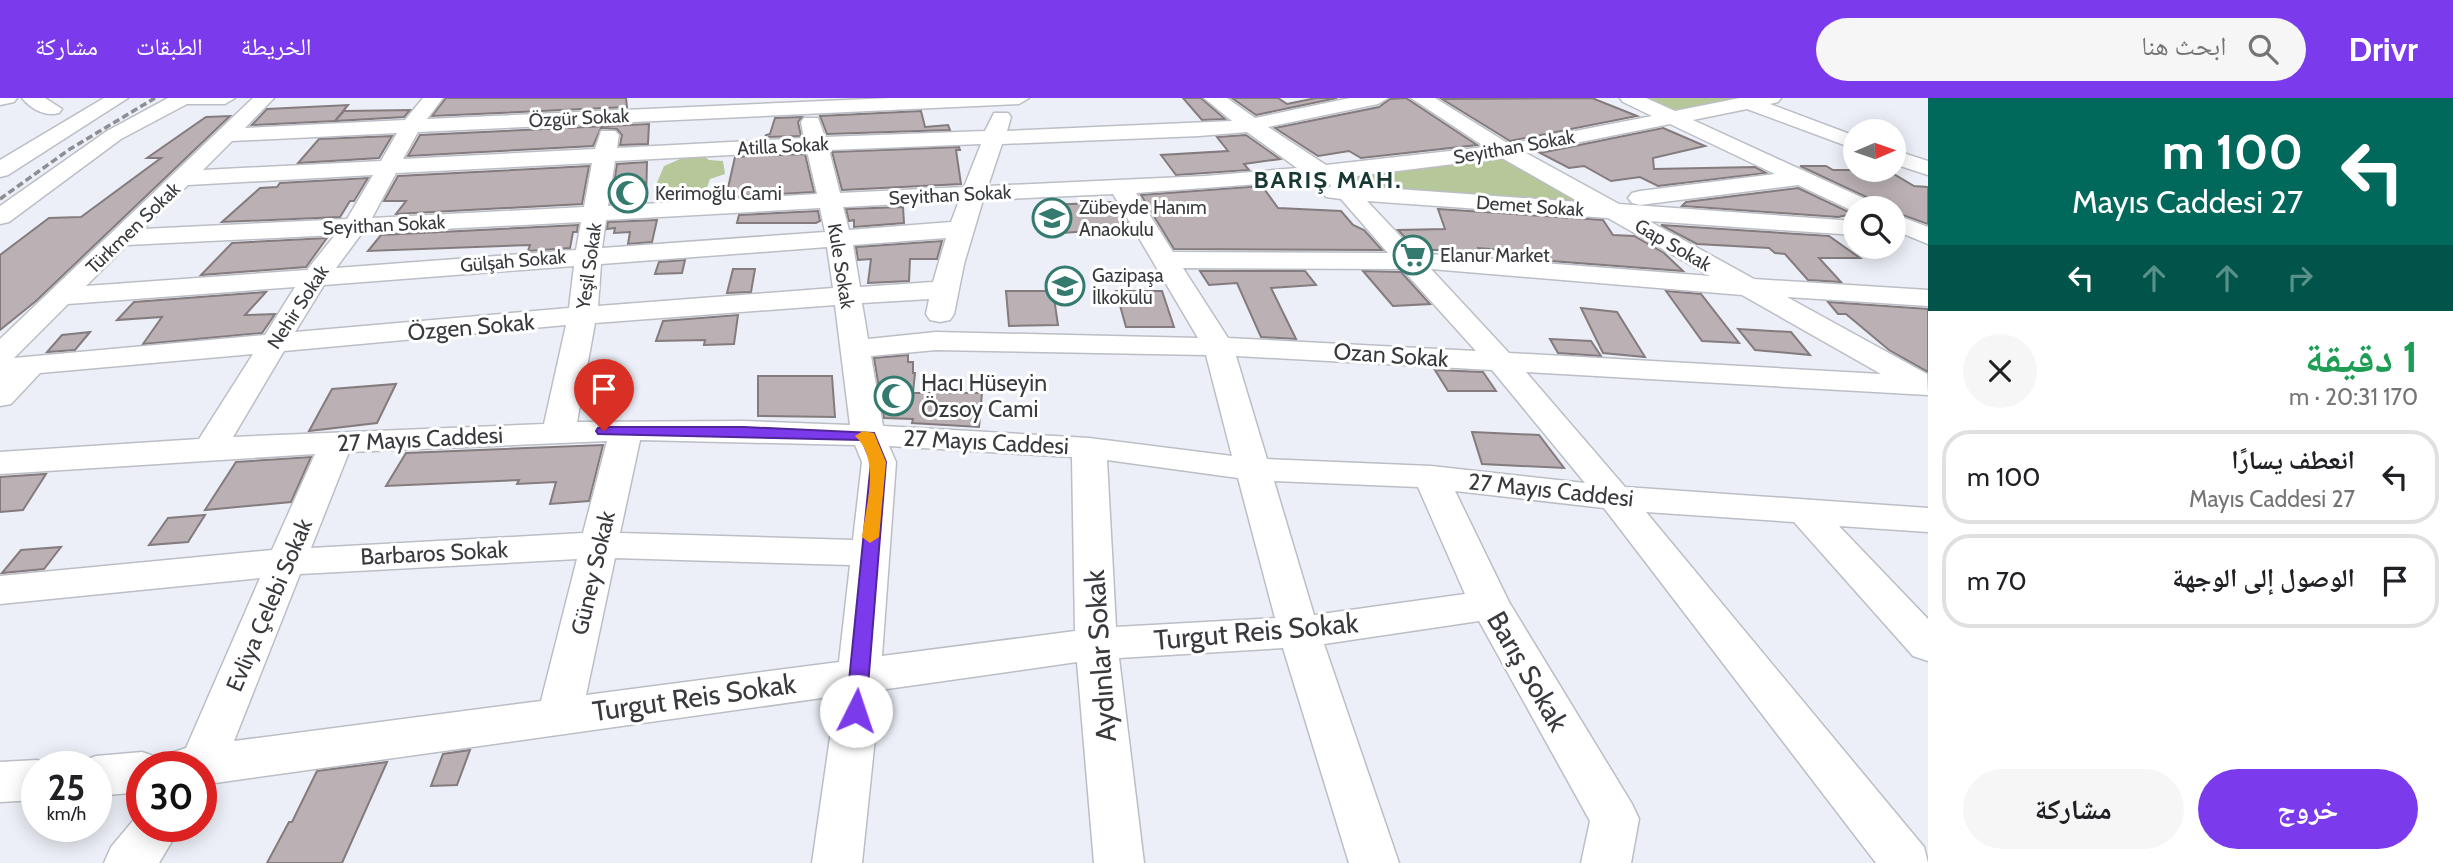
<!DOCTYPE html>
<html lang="ar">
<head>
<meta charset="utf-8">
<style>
	:root { --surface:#fff; --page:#f6f6f6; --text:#202124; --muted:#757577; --line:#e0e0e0; --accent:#7c3aed }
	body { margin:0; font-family:Cabin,"Noto Naskh Arabic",sans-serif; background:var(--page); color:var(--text); direction:rtl; height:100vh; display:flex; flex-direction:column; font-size:26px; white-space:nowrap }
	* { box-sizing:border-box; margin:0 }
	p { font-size:23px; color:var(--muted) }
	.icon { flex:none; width:38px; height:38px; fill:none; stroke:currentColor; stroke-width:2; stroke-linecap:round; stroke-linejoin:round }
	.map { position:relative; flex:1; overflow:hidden; direction:ltr }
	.sheet { display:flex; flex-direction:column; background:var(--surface); width:525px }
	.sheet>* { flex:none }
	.guide { background:#00695c; color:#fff; overflow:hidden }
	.needle { width:46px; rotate:88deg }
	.tools { position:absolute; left:1843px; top:21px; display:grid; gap:14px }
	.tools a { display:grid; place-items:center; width:63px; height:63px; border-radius:50%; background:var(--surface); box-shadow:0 4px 18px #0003; font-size:35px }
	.speed { position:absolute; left:21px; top:653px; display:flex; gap:14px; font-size:35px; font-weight:700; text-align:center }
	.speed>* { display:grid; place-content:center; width:91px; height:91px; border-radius:50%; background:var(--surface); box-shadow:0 4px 18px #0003; line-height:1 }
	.speed small { font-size:18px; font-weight:400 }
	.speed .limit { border:10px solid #d22; background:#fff; color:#111 }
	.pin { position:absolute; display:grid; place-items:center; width:60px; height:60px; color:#fff; margin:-72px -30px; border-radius:50% 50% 50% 0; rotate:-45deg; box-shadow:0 0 7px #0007 }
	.pin .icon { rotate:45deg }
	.me { position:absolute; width:77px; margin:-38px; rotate:4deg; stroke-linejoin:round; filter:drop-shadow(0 0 5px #0008) }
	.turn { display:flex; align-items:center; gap:24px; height:147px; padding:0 35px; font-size:32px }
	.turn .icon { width:91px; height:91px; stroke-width:2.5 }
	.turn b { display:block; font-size:49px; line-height:60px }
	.lanes { display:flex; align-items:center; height:66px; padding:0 35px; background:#0003; justify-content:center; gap:35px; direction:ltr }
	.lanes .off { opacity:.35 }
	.round { display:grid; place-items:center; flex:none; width:74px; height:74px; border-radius:37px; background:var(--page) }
	.summary { display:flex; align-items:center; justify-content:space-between; height:119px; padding:0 35px }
	h1 { font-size:42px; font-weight:700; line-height:52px; color:#1e9e55 }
	.cta { display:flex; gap:14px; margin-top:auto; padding:14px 35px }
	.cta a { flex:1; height:80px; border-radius:42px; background:var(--accent); color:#fff; font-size:28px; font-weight:700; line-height:80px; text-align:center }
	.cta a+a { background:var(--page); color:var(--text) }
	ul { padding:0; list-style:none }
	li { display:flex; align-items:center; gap:21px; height:94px; margin:0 14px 10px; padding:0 21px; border:4px solid var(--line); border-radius:28px }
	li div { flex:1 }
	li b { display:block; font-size:26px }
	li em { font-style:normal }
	header { display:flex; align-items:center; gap:42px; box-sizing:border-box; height:98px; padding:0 35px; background:var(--accent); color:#fff }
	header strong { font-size:33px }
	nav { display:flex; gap:38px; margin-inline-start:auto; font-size:24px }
	.search { width:490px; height:63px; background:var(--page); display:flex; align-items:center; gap:18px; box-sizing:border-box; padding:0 24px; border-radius:38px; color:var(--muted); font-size:26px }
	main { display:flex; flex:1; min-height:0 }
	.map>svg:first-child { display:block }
</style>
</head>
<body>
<header>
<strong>Drivr</strong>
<div class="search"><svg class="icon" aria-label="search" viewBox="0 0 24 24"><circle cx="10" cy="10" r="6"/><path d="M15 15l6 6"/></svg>ابحث هنا</div>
<nav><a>الخريطة</a><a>الطبقات</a><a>مشاركة</a></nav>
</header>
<main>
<section class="sheet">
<div class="guide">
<div class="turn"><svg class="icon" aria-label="left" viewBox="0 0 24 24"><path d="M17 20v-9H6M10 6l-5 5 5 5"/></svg><div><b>100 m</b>27 Mayıs Caddesi</div></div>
<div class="lanes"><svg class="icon" aria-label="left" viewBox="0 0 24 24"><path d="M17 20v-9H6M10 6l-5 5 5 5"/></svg><svg class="icon off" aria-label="ahead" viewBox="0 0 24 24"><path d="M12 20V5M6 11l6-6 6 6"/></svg><svg class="icon off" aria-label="ahead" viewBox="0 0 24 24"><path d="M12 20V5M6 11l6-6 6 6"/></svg><svg class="icon off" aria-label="right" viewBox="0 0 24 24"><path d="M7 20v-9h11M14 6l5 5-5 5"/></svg></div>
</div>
<div class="summary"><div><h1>1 دقيقة</h1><p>170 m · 20:31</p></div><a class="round"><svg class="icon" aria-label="close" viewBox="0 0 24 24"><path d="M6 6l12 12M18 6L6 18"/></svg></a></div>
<ul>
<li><svg class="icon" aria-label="left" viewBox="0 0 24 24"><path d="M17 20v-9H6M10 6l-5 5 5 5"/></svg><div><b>انعطف يسارًا</b><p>27 Mayıs Caddesi</p></div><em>100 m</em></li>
<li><svg class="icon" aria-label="arrive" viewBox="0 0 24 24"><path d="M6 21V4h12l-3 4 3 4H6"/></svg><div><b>الوصول إلى الوجهة</b></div><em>70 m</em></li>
</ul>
<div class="cta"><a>خروج</a><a>مشاركة</a></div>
</section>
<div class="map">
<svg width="1928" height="765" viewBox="0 0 1928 765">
	<rect width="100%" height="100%" fill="#eceff7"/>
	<g fill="#b6c79a">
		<path d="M1634,0H1743L1661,14Z"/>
		<path d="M702,57L709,62L723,63L725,76L710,81L706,92L665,98L653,94L664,68L687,58Z"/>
		<path d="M1508,59L1585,103L1578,107L1364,91L1352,80Z"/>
	</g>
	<g fill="#bbb1b4" stroke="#837b7d" stroke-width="2">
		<path d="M446,0H626L627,9L432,18Z"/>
		<path d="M1183,0H1201L1225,21L1202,22Z"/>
		<path d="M1232,0H1278L1287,6L1316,0H1337L1256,17Z"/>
		<path d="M1406,0L1477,47L1361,60L1349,53L1318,58L1275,30L1379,9L1390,1Z"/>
		<path d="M1592,0L1637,18L1510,43L1442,1Z"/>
		<path d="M348,7L335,23L252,27L267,11Z"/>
		<path d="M410,12L404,19L335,23L344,13Z"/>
		<path d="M921,13L925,29L948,27L950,32L827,36L820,18Z"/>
		<path d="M230,18L36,203L0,232V157L49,120L81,119L161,60H147L206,19Z"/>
		<path d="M802,19L798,24L801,38L765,39L766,37L770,36L775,20Z"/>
		<path d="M649,26L648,46L620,47L622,37L617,31L601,30L593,48L408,58L420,37Z"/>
		<path d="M1663,30L1705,48L1653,60L1654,71L1755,69L1766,75L1658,88L1640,79L1611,83L1584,68L1569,70L1540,55Z"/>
		<path d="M1246,37L1280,61L1244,66L1249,72L1176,77L1161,57L1228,53L1217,39Z"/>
		<path d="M392,38L379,60L298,65L319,41Z"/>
		<path d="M959,49L960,52H956L961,86L842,92L832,54Z"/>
		<path d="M805,56L814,94L726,99L735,59Z"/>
		<path d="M647,64L646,103L611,105L617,66Z"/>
		<path d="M589,68L582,106L396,116L406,103H384L398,78Z"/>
		<path d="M1800,68H1826L1833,72H1887L1914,88L1928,89V126L1894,114V110H1881L1875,103Z"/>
		<path d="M368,80L354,103H350L340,119L222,124L260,90L277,89L280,85Z"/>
		<path d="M1262,88L1278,110L1341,113L1353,127L1364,132L1382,152L1174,151L1141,97Z"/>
		<path d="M1798,90L1853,116L1838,119L1682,108L1686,104Z"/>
		<path d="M1114,104L1130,130L1062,135L1050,107Z"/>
		<path d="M903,109L904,125L854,129V122L849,123L846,111Z"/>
		<path d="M1438,111L1603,122L1613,137L1634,138L1664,155L1683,173L1551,163L1547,155L1504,152L1478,150L1480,157L1453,155L1452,152H1417L1398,132L1445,131Z"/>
		<path d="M818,113L820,123L816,125H737L739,117Z"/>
		<path d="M657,122L652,144L628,146L630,134L614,135L615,130L607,131L608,124Z"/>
		<path d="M578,127L577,134H573L570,150L528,153L530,147L368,153L381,137Z"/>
		<path d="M1661,127L1829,138L1860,160H1819L1841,184L1808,182L1785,156L1775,155L1769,150L1697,146Z"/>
		<path d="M327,140L306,169L201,177L232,145Z"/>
		<path d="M942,143L937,161H910L909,183L868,185L871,161L858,162L856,149Z"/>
		<path d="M685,162L682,175L655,176L659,164Z"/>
		<path d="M733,171H755L751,194L727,195Z"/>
		<path d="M1200,173H1305L1316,187L1271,190L1296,241L1261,239L1237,185L1209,187Z"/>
		<path d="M1363,173L1401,174L1430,206L1393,208Z"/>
		<path d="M1006,193H1053L1058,227L1009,228Z"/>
		<path d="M1116,193H1162L1174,229H1126Z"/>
		<path d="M1666,193L1701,196L1739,245L1702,243Z"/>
		<path d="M266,194L245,217L275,216L262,235L143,246L162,219L117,222L134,204Z"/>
		<path d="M1828,204L1928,211V274L1889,252L1846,216H1838Z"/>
		<path d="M1581,210L1617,214L1645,259L1603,255Z"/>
		<path d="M738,217L734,246L704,247L705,242L656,243L663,223Z"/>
		<path d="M1738,231L1791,234L1810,257L1755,252Z"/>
		<path d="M90,234L75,252L47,254L62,237Z"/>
		<path d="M1550,241L1591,243L1601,258L1558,255Z"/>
		<path d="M908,257V264H913V275H915L913,295H982L979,329L912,325L913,321L884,320L874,260Z"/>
		<path d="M1435,272L1483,274L1496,293H1448Z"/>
		<path d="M758,278H832L835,319L758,318Z"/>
		<path d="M396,286L377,325L309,333L332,291Z"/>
		<path d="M1472,334L1539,337L1564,370L1482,366Z"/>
		<path d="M603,347L589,403L550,406L556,384L517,386L519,382L386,388L406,355Z"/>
		<path d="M311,359L291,404L205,412L236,364Z"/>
		<path d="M46,376L23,412L0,414V379Z"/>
		<path d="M205,417L188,444L149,447L168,420Z"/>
		<path d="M61,449L44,471L2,475L21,452Z"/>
		<path d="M470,652L457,687L431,688L443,656Z"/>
		<path d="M387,664L342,765H267L289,724H292L317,673Z"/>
	</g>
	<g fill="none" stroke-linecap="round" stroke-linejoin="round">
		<defs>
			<g id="minor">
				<path d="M0,0H17L14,4L0,7Z"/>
				<path d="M22,0H45L62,11L59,15C45,19 31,11 22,0Z"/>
				<path d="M104,0H128L8,77L0,79V62Z"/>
				<path d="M168,0H235L225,6H187L121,41L9,124L0,126V108L107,33Z"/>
				<path d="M253,0H274L245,30L405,22L423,0H443L427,21L891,0H1029L1019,6L418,34L403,61L595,51L601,33H615L619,37L617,50L804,40L801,24L804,20H818L825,39L985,33L994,15H1008L1011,19L1007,33L1232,23L1204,0H1227L1255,20L1350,0H1388L1378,6L1268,29L1326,67L1485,49L1411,0H1435L1509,46L1652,18L1623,4L1620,0H1646L1675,13L1740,0H1781L1778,4L1770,6L1855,38V51L1747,11L1693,22L1874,105L1878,110H1855V114L1798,87L1640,107L1632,105L1628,100L1632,95L1640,93L1775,76L1670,26L1526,55L1619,106L1855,123V137L1649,123L1754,181L1928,192V208L1787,199L1927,276L1928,297L1526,274L1625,389L1928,410V434L1839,428L1928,521V563L1913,558L1794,424L1646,414L1924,749L1928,765H1876L1604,410L1455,393L1509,504L1632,706L1639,721L1631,765H1581L1590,723L1479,523L1324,546L1399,765H1349L1283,550L1119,560L1144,765H1094L1077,564L880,592L862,765H812L836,598L201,687V668H167L174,654L186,650L260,480L0,506V478L272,452L315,356L0,376V354L199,341L253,256L40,275L11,306L0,308V241ZM1247,34L1297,70L1205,78L988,88L1002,46L1199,38ZM397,35L381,63L203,72L232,43ZM981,46L964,89L840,95L829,52ZM807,53L817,96L608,108L615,63ZM1502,60L1579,104L1355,88L1349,79ZM592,65L584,109L372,120L396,75ZM373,77L347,121L143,131L188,87ZM1326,81L1331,88L1322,94L1326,99L1341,101L1388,155L1173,154L1136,95ZM1113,96L1198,240L936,234L868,241L862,205L929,201L926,216L930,222L940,224L950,222L954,216L964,166L983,102ZM959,103L951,124L849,132L843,109ZM1367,103L1608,120L1710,178L1416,155ZM820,110L825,134L602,150L606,122ZM581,124L576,152L336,170L362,135ZM335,137L307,172L86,188L127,147ZM946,140L933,184L860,189L853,147ZM827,149L833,190L598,208L601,166ZM574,168L569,210L295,234L324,187ZM1183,170L1402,171L1476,253L1228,240ZM1431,171L1742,197L1881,276L1509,255ZM295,189L265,237L14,260L68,206ZM835,207L850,327L744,323L577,324L595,225ZM566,227L544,326L233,339L284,253ZM936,252L1206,257L1232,358L1089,340L883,328L871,258ZM1236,258L1492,272L1585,385L1431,368L1267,361ZM640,342L855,347L862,364L853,442L620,435ZM607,343L583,435L311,450L349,354ZM889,348L1072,359L1075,533L882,558L896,364ZM1107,362L1238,380L1275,520L1116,529ZM1274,383L1418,389L1465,496L1314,517ZM615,460L850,467L839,564L586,597ZM577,461L541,603L234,643L300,476Z"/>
				<path d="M1894,52L1928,63V77L1894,66Z"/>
				<path d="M1894,116L1928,129V146L1894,132Z"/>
				<path d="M142,654L159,660L163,668H142V694L96,698V668H77L79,664L96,658Z"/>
				<path d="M37,662L54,668H37V702L0,704V664Z"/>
				<path d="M142,712V728H181L159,765H104L111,749Z"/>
			</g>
		</defs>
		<use href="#minor" stroke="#bbbec5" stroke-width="3"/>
		<use href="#minor" fill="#fff" fill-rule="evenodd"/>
		<path stroke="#8c8e93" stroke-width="3.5" stroke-dasharray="7 3.5" stroke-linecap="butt" d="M0,101L70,51L155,0"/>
	</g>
	<path fill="#7c3aed" stroke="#51269a" stroke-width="2" d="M604,329H744L874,335L886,364L866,613L863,618L856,621L849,618L846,613L871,364L862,342L598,336L596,333L598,330Z"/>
	<path fill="#f59e0b" d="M863,333L874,335L886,364L879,439L870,445L862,439C866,407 881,361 855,338Z"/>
	<defs>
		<symbol id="mosque-ring" viewBox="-11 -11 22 22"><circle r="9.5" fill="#fff" stroke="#357a6f" stroke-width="1.5"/><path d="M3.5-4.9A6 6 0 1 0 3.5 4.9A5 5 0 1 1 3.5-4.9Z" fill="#357a6f"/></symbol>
		<symbol id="school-ring" viewBox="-11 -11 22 22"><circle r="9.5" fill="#fff" stroke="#357a6f" stroke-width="1.5"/><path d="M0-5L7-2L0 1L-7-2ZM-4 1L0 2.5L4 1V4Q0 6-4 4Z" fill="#357a6f"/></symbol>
		<symbol id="supermarket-ring" viewBox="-11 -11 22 22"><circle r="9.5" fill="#fff" stroke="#357a6f" stroke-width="1.5"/><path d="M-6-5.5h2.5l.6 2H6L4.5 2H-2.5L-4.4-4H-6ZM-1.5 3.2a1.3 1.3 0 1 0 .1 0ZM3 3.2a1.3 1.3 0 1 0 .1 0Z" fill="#357a6f"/></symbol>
	</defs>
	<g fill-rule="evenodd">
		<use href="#mosque-ring" x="606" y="73" width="44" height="44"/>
		<use href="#school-ring" x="1030" y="98" width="44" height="44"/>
		<use href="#supermarket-ring" x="1391" y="135" width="44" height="44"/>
		<use href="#school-ring" x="1043" y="166" width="44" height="44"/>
		<use href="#mosque-ring" x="872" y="276" width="44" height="44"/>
	</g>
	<g text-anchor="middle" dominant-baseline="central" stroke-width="6" stroke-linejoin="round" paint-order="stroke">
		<g font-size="19" fill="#383a3d" stroke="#fff">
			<text transform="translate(579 20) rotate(-3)">Özgür Sokak</text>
			<text transform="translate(783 48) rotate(-3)">Atilla Sokak</text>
			<text transform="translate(1514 49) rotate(-10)">Seyithan Sokak</text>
			<text transform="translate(950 97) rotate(-3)">Seyithan Sokak</text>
			<text transform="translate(1530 108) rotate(4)">Demet Sokak</text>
			<text transform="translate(384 127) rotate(-3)">Seyithan Sokak</text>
			<text transform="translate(133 130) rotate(-44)">Türkmen Sokak</text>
			<text transform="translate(1673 147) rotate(30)">Gap Sokak</text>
			<text transform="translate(513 163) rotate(-5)">Gülşah Sokak</text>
			<text transform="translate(589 168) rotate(-82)">Yeşil Sokak</text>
			<text transform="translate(841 168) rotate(81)">Kule Sokak</text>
			<text transform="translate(298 209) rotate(-57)">Nehir Sokak</text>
		</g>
		<g font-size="19" fill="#383a3d" stroke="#fff" text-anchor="start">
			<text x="655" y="95">Kerimoğlu Cami</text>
			<text x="1079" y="109">Zübeyde Hanım<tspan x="1079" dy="22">Anaokulu</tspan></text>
			<text x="1440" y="157">Elanur Market</text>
			<text x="1092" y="177">Gazipaşa<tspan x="1092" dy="22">İlkokulu</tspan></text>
		</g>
		<g font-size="23" fill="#383a3d" stroke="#fff">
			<text transform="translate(471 229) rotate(-5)">Özgen Sokak</text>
			<text transform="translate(1391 257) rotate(4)">Ozan Sokak</text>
			<text transform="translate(420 341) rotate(-3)">27 Mayıs Caddesi</text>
			<text transform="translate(986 344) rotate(3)">27 Mayıs Caddesi</text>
			<text transform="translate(1551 392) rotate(6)">27 Mayıs Caddesi</text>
			<text transform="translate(434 455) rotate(-3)">Barbaros Sokak</text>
			<text transform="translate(593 475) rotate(-77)">Güney Sokak</text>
			<text transform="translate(269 507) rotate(-67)">Evliya Çelebi Sokak</text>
		</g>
		<g font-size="23" fill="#383a3d" stroke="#fff" text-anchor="start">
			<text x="921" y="285">Hacı Hüseyin<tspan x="921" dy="26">Özsoy Cami</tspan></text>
		</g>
		<g font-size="24" font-weight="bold" letter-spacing="2" fill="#183933" stroke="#fff">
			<text x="1328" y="81">BARIŞ MAH.</text>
		</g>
		<g font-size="28" fill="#383a3d" stroke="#fff">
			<text transform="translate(1256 533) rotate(-5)">Turgut Reis Sokak</text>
			<text transform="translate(1100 558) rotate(-94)">Aydınlar Sokak</text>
			<text transform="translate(1528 573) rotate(60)">Barış Sokak</text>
			<text transform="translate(694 599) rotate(-8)">Turgut Reis Sokak</text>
		</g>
	</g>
</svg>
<div class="tools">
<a><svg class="needle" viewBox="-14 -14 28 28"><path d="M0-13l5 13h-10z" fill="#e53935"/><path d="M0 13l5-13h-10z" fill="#757577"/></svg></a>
<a><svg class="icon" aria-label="search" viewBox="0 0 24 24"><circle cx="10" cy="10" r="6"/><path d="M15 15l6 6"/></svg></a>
</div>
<div class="speed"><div>25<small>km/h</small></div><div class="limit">30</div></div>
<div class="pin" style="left:604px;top:333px;background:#d93025"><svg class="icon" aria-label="arrive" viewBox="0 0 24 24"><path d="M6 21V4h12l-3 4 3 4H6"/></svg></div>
<svg class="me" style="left:856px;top:613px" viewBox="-20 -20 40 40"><circle r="19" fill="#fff"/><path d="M0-13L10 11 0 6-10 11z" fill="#7c3aed"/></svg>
</div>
</main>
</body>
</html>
